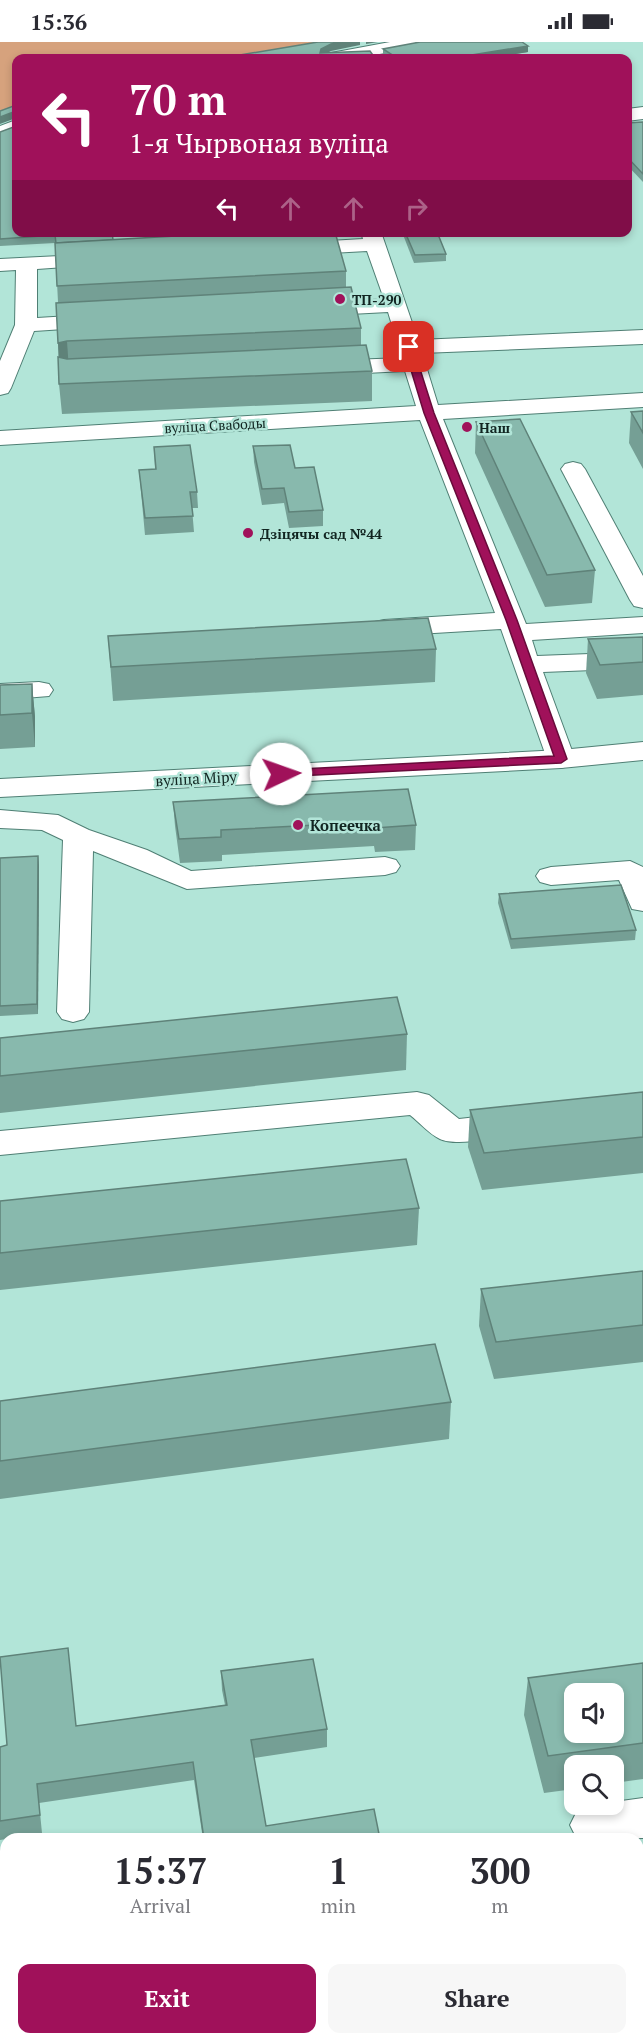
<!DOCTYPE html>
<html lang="en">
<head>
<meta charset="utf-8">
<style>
	:root { --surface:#fff; --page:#f7f7f7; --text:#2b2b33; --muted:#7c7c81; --accent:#a0115a }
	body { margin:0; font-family:"PT Serif",serif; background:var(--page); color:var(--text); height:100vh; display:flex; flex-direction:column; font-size:22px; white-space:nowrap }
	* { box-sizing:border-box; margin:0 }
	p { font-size:20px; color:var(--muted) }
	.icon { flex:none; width:33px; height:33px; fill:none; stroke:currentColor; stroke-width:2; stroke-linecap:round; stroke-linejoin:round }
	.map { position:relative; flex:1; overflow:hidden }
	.sheet { position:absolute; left:0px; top:1791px; width:644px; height:212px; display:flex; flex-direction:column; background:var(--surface); border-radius:18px 18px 0 0; box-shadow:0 3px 9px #0003 }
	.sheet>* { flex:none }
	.guide { position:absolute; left:12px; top:12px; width:620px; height:183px; border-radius:12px; box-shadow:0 3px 9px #0003; background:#a0115a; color:#fff; overflow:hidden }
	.buttons { position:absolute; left:564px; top:1641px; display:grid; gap:12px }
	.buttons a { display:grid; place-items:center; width:60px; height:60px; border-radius:12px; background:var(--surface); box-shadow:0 3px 9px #0003; font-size:30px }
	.pin { position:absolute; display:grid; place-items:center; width:51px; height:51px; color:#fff; margin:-26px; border-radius:12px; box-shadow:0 3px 9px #0006 }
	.me { position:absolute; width:66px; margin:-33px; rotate:87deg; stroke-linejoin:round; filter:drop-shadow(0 0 4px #0008) }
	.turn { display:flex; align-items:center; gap:21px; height:126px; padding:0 18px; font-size:27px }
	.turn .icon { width:78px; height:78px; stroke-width:2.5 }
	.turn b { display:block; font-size:42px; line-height:51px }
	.lanes { display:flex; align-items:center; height:57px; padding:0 18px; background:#0003; justify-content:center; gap:30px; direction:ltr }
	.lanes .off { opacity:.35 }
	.eta { display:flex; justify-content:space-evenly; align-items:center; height:102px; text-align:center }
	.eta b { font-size:36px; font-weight:700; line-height:42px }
	.button { display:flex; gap:12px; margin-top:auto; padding:12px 18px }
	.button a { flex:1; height:69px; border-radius:12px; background:var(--accent); color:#fff; font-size:24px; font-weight:700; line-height:69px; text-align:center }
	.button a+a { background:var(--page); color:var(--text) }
	.status { display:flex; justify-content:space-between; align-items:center; height:42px; padding:0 30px; background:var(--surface); direction:ltr }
	.status svg { height:16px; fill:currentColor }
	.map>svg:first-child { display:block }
</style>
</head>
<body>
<div class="status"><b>15:36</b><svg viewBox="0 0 49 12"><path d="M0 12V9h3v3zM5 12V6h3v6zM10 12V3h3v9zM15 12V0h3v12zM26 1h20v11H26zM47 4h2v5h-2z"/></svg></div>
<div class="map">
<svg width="643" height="2002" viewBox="0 0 643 2002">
	<rect width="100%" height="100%" fill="#b2e5d8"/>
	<path fill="#d6a27d" d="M0,0H351L256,16H16V65L0,71Z"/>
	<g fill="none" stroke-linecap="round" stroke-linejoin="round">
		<defs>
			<g id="minor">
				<path d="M390,0H428L419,5L357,16H322L331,11Z"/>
				<path d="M643,65V77L627,79V67Z"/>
				<path d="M16,78V90L0,96V84Z"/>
				<path d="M361,190H381L418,298L643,288V302L422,311L438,363L643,351V365L443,377L526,582L643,575V591L532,598L537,614L643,610V626L543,630L575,717L571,723L561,726L551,723L547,717L501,587L384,594L375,592L371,586L375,580L384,578L495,571L420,378L0,403V389L416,364L405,329L326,333L318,331L315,326L318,321L326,319L402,316L388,270L312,274L304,273L301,268L304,263L312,262L384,257L367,209L295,213L288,211L285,207L288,203L295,201L363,197Z"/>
				<path d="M100,212L107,214L110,218L107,222L37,227V276L102,272L110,274L113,279L110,284L34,289L11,346L8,351L0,353V319L15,283L16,228L0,229V217Z"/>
				<path d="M573,420L581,422L585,427L643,534V566L634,564L630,558L561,427L565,422Z"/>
				<path d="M39,640L49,642L53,648L49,654L0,658V642Z"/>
				<path d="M0,768L58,773L89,788L147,808L191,829L385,815L396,818L400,824L396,830L385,833L187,847L93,809L89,970L84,977L73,980L62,977L57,970L63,798L42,788L0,786Z"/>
				<path d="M630,819L643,825V869L632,867L619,838L551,843L540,840L536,834L540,828L551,825Z"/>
				<path d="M417,1050L429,1053L459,1077L513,1071L525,1074L530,1082L525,1090C507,1095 456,1105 440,1097C429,1092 419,1080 410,1073L0,1113V1089Z"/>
				<path d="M643,1756V1796L577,1797L570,1783L577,1769L593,1763L614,1762V1760Z"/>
				<path d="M643,1874V1916L638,1918V1875Z"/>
			</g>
			<path id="major" d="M643,700V718L561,726L0,755V737L561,708Z"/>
		</defs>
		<use href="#minor" stroke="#4f7f74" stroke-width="2"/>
		<use href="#major" stroke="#4f7f74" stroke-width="2"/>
		<use href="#minor" fill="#fff" fill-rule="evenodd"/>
		<use href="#major" fill="#fff" fill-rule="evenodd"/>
	</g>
	<g fill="#759f95">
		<path d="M383,7L528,10L492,16H387L383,14Z"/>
		<path d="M643,80V140L627,123V81Z"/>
		<path d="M0,90L113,198L176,194L175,190H207L208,192L346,229V245L361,286V303L372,329V359L62,372L59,342L58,301V260L55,201L0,204Z"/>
		<path d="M402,190H437L446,212V219L414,221Z"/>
		<path d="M643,369V427L629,401L631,370Z"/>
		<path d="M476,380L595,528L592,561L545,565L475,411Z"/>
		<path d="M253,404L295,426L323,468V484L289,486L284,461L262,463L254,420Z"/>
		<path d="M154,405L197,450L198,466H192L194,490L145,493L139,428L155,427Z"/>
		<path d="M108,594L436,607L435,640L113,659Z"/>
		<path d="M643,595V653L597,657L586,631L588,597Z"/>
		<path d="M32,642L35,675V705L0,707V643Z"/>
		<path d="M173,760L416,783L415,808L375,810L374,804L222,813V819L180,821L175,784Z"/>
		<path d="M38,814L39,824L38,972L0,974V816Z"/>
		<path d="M499,852L636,888L635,898L511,907L498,861Z"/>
		<path d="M407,992L406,1028L0,1071V996Z"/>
		<path d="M643,1050V1131L482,1148L468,1105L470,1068Z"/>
		<path d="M0,1159L419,1166L417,1203L0,1248Z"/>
		<path d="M643,1229V1320L494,1337L479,1284L481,1247Z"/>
		<path d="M0,1359L451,1360L449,1397L0,1457Z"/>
		<path d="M643,1621V1737L614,1741V1724H574V1747L544,1751L524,1673L528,1636Z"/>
		<path d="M221,1629L327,1687V1705L254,1716L266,1784L380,1797H203L194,1738L39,1761L42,1791L0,1798V1705L7,1703L76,1684L225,1663L222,1648Z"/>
		<path d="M621,1996H638L643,2002H623Z"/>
	</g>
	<g fill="#5f8279">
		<path d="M342,0H360V3L331,9L321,14L320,16L321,7L331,2Z"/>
		<path d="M366,0H378L366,2Z"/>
		<path d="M528,4V10L492,16H453Z"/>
		<path d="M16,69V76L0,82V75Z"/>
		<path d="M67,299L69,329L60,331L58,301Z"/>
		<path d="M32,642L35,675V705L32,671Z"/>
		<path d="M38,814L39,824L38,972L37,962Z"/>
	</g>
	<g fill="#88b9ad" stroke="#5f8279" stroke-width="1.5" fill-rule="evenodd">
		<path d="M318,0H342L331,2L321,7L320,11L370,9L375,16H222Z"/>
		<path d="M420,0H522L528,4L453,16H397L383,7Z"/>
		<path d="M16,63V69L0,75V69Z"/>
		<path d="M643,80V132L627,115V81Z"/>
		<path d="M16,84V190H112L113,198L56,201L55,193L0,197V90Z"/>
		<path d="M176,190H207L208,192L177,194Z"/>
		<path d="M245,190H335L346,229L57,244L55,201Z"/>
		<path d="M405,190H437L446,212L415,213Z"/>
		<path d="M351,245L361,286L67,299L58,301L56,261Z"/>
		<path d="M366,303L372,329L59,342L58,315L67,317Z"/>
		<path d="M643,369V391L631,370Z"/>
		<path d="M520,377L595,528L547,533L476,380Z"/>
		<path d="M190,403L197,450H190L193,474L145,476L139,428L156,427L154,405Z"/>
		<path d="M290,403L295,426L314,425L323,468L289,470L284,446L262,447L253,404Z"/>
		<path d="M428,576L436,607L111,625L108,594Z"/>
		<path d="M643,595V620L600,623L588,597Z"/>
		<path d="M32,642V671L0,673V643Z"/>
		<path d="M408,747L416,783L375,786L374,780L221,788V795L179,797L173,760Z"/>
		<path d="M38,814L37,962L0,964V816Z"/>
		<path d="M621,843L636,888L511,897L499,852Z"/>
		<path d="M397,955L407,992L0,1034V996Z"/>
		<path d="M643,1050V1095L484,1111L470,1068Z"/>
		<path d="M406,1117L419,1166L0,1211V1159Z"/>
		<path d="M643,1229V1283L496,1300L481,1247Z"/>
		<path d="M435,1302L451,1360L0,1419V1359Z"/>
		<path d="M68,1606L76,1684L227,1663L221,1629L313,1617L327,1687L251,1698L266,1784L374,1767L380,1797H204L193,1720L37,1742L40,1773L0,1779V1705L7,1703L0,1615Z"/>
		<path d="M643,1621V1701L548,1714L528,1636ZM574,1652H614V1690H574Z"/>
		<path d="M638,1917H643V2002H638L636,1996H638Z"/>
	</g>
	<path fill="#a0115a" stroke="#680b3a" stroke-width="1.5" d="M409,302L413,305L434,371L517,578L567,717L561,721L276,735V729L281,728L554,714L506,578L424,371L404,305Z"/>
	<g fill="#a0115a" stroke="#b2e5d8" stroke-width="2">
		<circle cx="340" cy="257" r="6"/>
		<circle cx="467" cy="385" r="6"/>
		<circle cx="248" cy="491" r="6"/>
		<circle cx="298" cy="783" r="6"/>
	</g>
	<g text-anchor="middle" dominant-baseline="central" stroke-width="5" stroke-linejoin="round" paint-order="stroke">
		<g font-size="14" font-weight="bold" fill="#112521" stroke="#b2e5d8" text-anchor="start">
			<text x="352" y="257">ТП-290</text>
			<text x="479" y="385">Наш</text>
			<text x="260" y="491">Дзіцячы сад №44</text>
		</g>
		<g font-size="14" fill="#112521" stroke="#b2e5d8">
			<text transform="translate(215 383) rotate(-3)">вуліца Свабоды</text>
		</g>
		<g font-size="15" fill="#112521" stroke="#b2e5d8">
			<text transform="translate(196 736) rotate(-3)">вуліца Міру</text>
		</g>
		<g font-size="15" font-weight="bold" fill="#112521" stroke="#b2e5d8" text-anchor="start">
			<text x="310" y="783">Копеечка</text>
		</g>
	</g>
</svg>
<div class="buttons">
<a><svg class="icon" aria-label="sound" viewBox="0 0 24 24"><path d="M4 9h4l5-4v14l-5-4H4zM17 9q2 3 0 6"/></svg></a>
<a><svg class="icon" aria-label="search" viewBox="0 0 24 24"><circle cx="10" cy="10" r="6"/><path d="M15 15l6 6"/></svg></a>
</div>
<div class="pin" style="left:409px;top:305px;background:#d93025"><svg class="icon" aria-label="arrive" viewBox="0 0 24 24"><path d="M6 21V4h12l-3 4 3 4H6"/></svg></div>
<svg class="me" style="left:281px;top:732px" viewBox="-20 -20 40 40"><circle r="19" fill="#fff"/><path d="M0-13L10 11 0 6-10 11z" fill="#a0115a"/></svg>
<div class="guide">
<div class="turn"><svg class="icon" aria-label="left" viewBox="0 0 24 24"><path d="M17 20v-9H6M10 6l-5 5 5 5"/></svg><div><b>70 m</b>1-я Чырвоная вуліца</div></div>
<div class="lanes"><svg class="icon" aria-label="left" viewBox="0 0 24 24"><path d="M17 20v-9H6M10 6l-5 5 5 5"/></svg><svg class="icon off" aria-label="ahead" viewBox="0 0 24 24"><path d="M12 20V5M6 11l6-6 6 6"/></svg><svg class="icon off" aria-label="ahead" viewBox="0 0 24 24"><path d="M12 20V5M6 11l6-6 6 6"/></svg><svg class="icon off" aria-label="right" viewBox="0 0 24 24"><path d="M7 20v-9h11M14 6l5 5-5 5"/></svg></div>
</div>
<section class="sheet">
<div class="eta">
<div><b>15:37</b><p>Arrival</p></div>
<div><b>1</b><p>min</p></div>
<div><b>300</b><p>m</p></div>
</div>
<div class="button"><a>Exit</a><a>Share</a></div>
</section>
</div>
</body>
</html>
